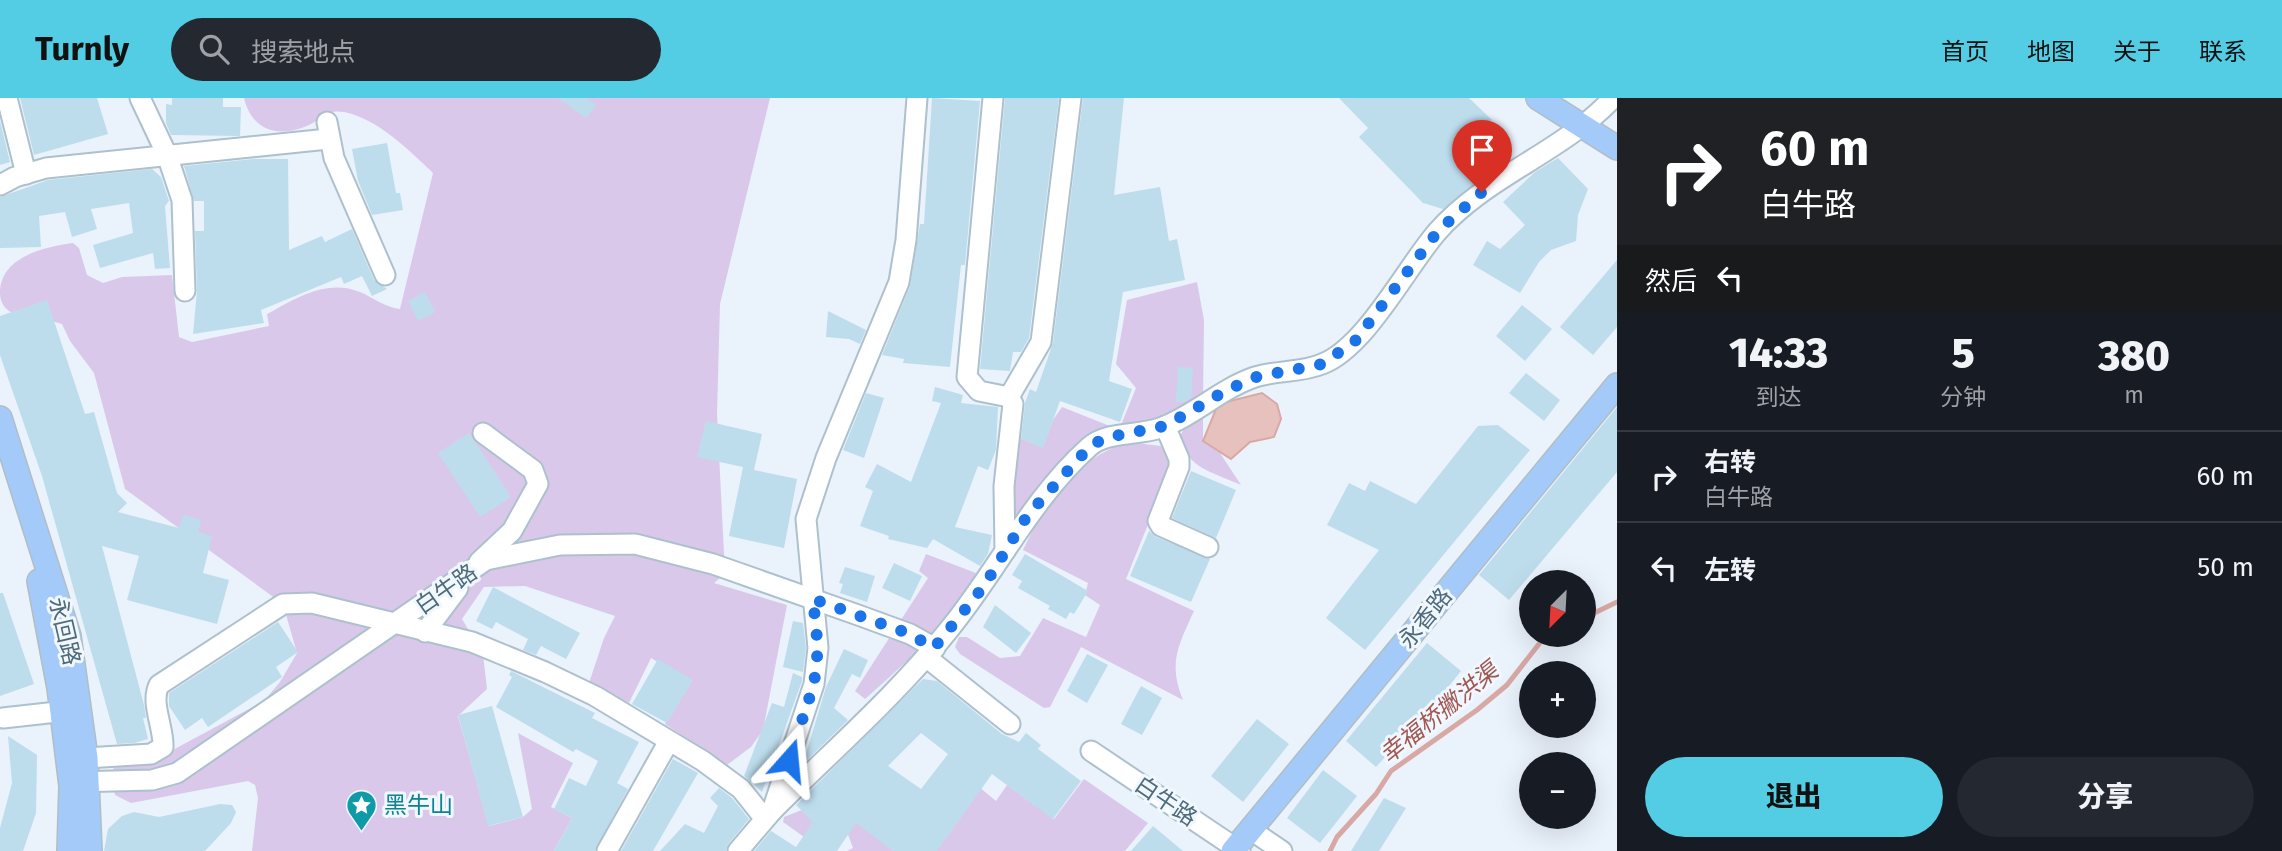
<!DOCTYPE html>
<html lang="zh">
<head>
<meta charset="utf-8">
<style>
	:root { --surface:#171b24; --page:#242831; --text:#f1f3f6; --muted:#9ea1a6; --line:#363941; --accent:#52cde4 }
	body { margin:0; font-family:"Fira Sans","Noto Sans SC",sans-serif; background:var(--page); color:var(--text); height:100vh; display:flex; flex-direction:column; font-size:26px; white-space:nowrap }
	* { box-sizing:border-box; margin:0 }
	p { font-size:23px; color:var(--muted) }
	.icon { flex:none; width:38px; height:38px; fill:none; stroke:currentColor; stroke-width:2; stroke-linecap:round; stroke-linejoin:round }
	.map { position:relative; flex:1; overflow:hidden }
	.details { display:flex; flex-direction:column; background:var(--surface); width:665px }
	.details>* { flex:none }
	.banner { background:#202124; color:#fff; overflow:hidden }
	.needle { width:46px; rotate:204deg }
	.controls { position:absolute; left:1519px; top:472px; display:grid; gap:14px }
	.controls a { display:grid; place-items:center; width:77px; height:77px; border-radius:50%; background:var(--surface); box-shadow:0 7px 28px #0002; font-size:35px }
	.pin { position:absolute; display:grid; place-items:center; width:60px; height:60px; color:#fff; margin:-72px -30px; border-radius:50% 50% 50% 0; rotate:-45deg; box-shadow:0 0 7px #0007 }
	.pin .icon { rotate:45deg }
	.me { position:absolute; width:77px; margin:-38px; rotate:18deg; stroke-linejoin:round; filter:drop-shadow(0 0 5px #0008) }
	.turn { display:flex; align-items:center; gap:24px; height:147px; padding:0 28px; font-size:32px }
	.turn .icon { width:91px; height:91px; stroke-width:2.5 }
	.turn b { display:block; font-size:49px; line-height:60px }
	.then { display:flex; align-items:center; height:66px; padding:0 28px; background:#0003; gap:14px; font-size:26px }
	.eta { display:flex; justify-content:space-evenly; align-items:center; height:119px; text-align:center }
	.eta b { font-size:42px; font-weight:800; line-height:49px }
	.action { display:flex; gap:14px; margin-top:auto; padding:14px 28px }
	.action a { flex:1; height:80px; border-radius:42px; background:var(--accent); color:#111; font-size:28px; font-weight:800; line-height:80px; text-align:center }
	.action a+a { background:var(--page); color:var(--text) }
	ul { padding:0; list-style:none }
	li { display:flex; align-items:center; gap:21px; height:91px; padding:0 28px; border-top:2px solid var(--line) }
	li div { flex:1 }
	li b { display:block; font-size:26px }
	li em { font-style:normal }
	header { display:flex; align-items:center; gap:42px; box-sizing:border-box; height:98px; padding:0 35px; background:var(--accent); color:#111 }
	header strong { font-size:33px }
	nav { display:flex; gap:38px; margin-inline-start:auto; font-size:24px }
	.search { width:490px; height:63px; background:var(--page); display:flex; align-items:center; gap:18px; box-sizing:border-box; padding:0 24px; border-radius:38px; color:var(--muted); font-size:26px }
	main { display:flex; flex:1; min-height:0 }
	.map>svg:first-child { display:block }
</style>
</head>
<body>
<header>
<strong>Turnly</strong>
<div class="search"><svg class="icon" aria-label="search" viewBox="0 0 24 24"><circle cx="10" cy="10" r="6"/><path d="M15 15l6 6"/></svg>搜索地点</div>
<nav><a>首页</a><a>地图</a><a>关于</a><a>联系</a></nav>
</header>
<main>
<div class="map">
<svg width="1617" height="753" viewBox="0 0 1617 753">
	<rect width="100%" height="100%" fill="#eaf2fc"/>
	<g fill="#dac8eb">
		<path d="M244,0H770L720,206L717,316L725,476L714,485L787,507L763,632L751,649L727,667L665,626L687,582L651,560L629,605L589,585L604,540L615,518L525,488L484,489L462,521L483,556L487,591L458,618L489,728L523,719L532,711L518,635L573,665L551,709L572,720L554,753H252L258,700L255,687L248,683L131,705L115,697L111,679L114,669L134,661L169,654L264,603L280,584L297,555L283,506L125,391L94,275L70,243L62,226C45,220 21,221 9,213C3,209 0,202 0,195C0,159 44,149 73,145L79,150L87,177L103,185L122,179L172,177L179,239L192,244L269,228L267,216C295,201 326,180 360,194C374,200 384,209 400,211L433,75C409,52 378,21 344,14C328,11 322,20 311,26C281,41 252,34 244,0Z"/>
		<path d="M1197,184L1204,222L1203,303L1079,348L1051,372L1011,435L1013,338L1043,349L1053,322L1062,309L1115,330L1121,327L1136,290L1116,266L1127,202Z"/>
		<path d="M1203,320V344L1220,355L1241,387C1214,375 1188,370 1179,341C1184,328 1189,323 1203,320Z"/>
		<path d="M1127,344L1161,348L1172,367L1126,481L1194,513C1178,548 1168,565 1183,602L1081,549L1050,609L1044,610L960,556L955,549L959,539H967L1000,560L1020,558L1043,520L1086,539L1100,507L1085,497L1088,485L1023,452C1047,401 1072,364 1127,344Z"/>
		<path d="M926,456L976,475C949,527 908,563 865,601L855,593L928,480L919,473Z"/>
		<path d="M1084,681L1148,725L1125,753H935L978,688L996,703L1007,687L1054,721Z"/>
		<path d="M827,702L896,753H847L853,750L846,731L804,739L783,724L784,719Z"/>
	</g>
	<path fill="#e7c1be" stroke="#d8a9a4" stroke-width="2" d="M1262,295L1277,306L1281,321L1274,339L1250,344L1231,361L1203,343L1218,306Z"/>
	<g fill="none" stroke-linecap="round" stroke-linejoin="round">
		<g stroke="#d8a9a4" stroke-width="5">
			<path d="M1584,520L1617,504"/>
			<path d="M1330,753L1337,739L1376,696L1391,673L1477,612L1507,587L1546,537"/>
		</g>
	</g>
	<g fill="#bddded" fill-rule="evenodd">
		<path d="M20,0H97L108,36L34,57Z"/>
		<path d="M172,0H223V9H241L240,38L171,37L166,25V6L172,7Z"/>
		<path d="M558,0H586L596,7L586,20Z"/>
		<path d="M932,0L980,3L965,167H961L950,269L903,265L904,261L882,257L910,188L920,126H924Z"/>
		<path d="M1005,0H1059L1029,240L1021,254H1013L1010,273L980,271Z"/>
		<path d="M1083,0H1124L1114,97L1160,89L1169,143L1177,141L1185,182L1123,194L1109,283L1132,291L1120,324L1060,303L1043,350L1021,341L1025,305L1030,291L1036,294L1053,245Z"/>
		<path d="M1339,0H1469L1492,22L1465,50L1472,57L1469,60L1485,77L1443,111L1423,105L1359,39L1368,30Z"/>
		<path d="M0,23L10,64L0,67Z"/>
		<path d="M387,45L396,95H400L403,112L372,117L358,83L352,51Z"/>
		<path d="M1558,60L1588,91L1578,117L1576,143L1551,152L1539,164L1520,195L1473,167L1487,143L1500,151L1525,127L1503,104L1535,74Z"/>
		<path d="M253,61H288L289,152L322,138L325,144L352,131L374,182L387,191L372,198L362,178L344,186L341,179L261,212L264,225L193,236L197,193L195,133H204V103H194L184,68Z"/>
		<path d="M152,71L161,79L169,103L165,108L170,170L155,171L153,155L100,170L93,147L133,135L129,105L91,111L97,131L72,139L65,114L39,118L41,149L0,150V99L48,82Z"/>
		<path d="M1617,162V229L1593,257L1560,229Z"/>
		<path d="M425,194L435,214L418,223L408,203Z"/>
		<path d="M47,202L85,316L94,314L117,395L127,405L118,414L179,430L183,417L201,422L198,434L212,438L203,475L229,482L217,526L127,502L139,458L102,448L144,607L146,620H143L148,641L134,645L117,646L42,378L0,257V218Z"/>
		<path d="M1522,207L1552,231L1525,263L1496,238Z"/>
		<path d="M828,213L866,232L860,246L849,241L826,239Z"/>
		<path d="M1178,269L1193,270L1191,300L1184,304H1176Z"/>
		<path d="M1526,275L1560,302L1544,323L1509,295Z"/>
		<path d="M935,289L963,297L961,305L998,309L996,352L988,372L978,368L955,429L992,437L988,456L980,468L933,441L927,450L888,441L889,438L860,428L873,393L865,389L877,366L911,384L941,305L932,303Z"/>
		<path d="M866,295L884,300L864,360L843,352Z"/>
		<path d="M1617,309V374L1509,502L1479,477Z"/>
		<path d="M706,323L762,336L754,372L797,381L784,450L729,438L743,369L752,371L697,359Z"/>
		<path d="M1498,327L1530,352L1365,552L1326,520L1379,452L1327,427L1349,385L1365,393L1370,383L1416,406L1478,328Z"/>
		<path d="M469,335L511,399L480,419L438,355Z"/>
		<path d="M1191,373L1236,392L1216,440L1172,420Z"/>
		<path d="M1149,433L1156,439L1210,461L1191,504L1130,478Z"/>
		<path d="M1025,456L1088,493L1074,516L1070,514L1066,521L1048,511L1050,508L1018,490L1022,483L1012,477Z"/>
		<path d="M894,465L922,478L910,503L882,490Z"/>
		<path d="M845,469L875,478L867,504L840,495L843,486L839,485Z"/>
		<path d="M493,489L580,535L566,561L541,548L536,557L523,552L528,541L496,524L492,531L476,523Z"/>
		<path d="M0,495H3L34,586L0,598Z"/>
		<path d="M995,507L1031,535L1016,555L983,529Z"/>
		<path d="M793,523L803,525L806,550L803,574L783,569Z"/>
		<path d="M278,524L298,554L276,569L282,579L208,629L202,620L185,632L169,608V595Z"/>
		<path d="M1427,545L1461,573L1420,624L1418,622L1376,669L1346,643Z"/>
		<path d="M844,551L868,562L860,580L852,576L834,610L848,622L803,666L826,589Z"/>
		<path d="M1087,556L1108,567L1087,605L1067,593Z"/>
		<path d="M658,561L693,582L667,625L632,606Z"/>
		<path d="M511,573L595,615L592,620L639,644L617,685L628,691L595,753H554L572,720L554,711L569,680L586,688L598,663L576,651L573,654L496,609L512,579L509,577Z"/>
		<path d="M793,575L802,579V583L762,694L744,678L772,605L784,609Z"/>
		<path d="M923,581L937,583L1002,636L1019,644L1026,635L1041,647L1038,651L1081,683L1053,721L992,676L937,753H893L856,725L837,753H754L771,733L796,749L813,724L796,707ZM921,635L948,656L921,691L888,668Z"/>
		<path d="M1141,588L1162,600L1142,637L1121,626Z"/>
		<path d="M492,608L523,719L488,728L458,617Z"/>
		<path d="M1257,621L1289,646L1243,704L1211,678Z"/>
		<path d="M8,638L37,657L36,715L23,753H0V730L12,685Z"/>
		<path d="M673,661L698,675L653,753H621Z"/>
		<path d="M1323,672L1357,698L1320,745L1287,720Z"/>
		<path d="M719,690L732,700L749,721L729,745L726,753H660L685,726L704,735L718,708L710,700Z"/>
		<path d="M1384,700L1406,710L1379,753H1351Z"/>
		<path d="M220,706L232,707L236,714L231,725L205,753H104L108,731L122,718L134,714L159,719Z"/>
		<path d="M1153,728L1183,753H1131Z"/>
	</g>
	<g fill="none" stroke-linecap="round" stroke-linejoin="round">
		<defs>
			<g id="minor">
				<path d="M7,0L26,76"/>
				<path d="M140,0L167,57L182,102L185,193"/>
				<path d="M993,0L967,279L979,293L1009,299L1013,306L1004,388L1005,453"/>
				<path d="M327,24L334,60L385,177"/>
				<path d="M0,87L15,79L46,70L328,41"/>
				<path d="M1009,299L1041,244L1071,0"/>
				<path d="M1165,328L1179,361V369L1158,423L1161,428L1208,449"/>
				<path d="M479,464L512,433L538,386L533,372L483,335"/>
				<path d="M425,534L458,490"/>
				<path d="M926,559L1010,626"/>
				<path d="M3,620L75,612"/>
				<path d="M1091,653L1240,753"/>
				<path d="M86,660L151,656L163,649C164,629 150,605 159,587L283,506L312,505L472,544L545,574L595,598L703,663L741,691L761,716L772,713C832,653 898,596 951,529C998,471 1032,400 1089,349C1107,333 1137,338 1160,330C1194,318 1220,291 1255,279C1276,272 1301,275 1322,266C1365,250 1406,170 1437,134C1486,78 1563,54 1613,0"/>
				<path d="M74,684L152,682L177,675L486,462L560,447L635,446L713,466L858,517L910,536L935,550"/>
				<path d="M1251,732L1282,753"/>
				<path d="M607,753L669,643"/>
				<path d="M738,753L772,713L814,586L818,550L806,421L826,360L899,184L906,142L917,0"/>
			</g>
			<g id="major">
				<path d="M1538,0L1617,50"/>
				<path d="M0,320L69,538L86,660L90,753"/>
				<path d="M39,483L59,590L71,688L69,753"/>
				<path d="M1233,753L1617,287"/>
			</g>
		</defs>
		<use href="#minor" stroke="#adc1cd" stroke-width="23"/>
		<use href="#major" stroke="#b1bec4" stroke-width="26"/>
		<use href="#minor" stroke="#fff" stroke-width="19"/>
		<use href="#major" stroke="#a4caf9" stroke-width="23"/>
	</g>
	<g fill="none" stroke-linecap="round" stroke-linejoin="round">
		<path stroke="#1a73e8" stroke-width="12" stroke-dasharray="0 21.6" d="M789,662L814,586L818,550L813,501L910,536L934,550L984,488L1027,418L1091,347L1109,339L1165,328L1227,292L1256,279L1323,266L1356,242L1438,133L1482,94"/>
	</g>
	<defs>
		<symbol id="sight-pin" viewBox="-11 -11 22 30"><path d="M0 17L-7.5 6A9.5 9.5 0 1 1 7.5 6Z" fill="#0f9aa8" stroke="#f1f7ff"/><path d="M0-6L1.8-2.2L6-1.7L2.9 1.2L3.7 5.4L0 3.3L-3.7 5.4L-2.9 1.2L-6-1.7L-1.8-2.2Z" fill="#fff"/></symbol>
	</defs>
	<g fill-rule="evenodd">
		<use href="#sight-pin" x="344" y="690" width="35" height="47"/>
	</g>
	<g text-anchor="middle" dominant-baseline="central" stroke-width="6" stroke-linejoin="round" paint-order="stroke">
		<g font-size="23" fill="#4d6b78" stroke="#f1f7ff">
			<text transform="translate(446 491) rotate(-35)">白牛路</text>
			<text transform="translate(1425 520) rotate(-51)">永香路</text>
			<text transform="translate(65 533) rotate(77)">永回路</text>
			<text transform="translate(1166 703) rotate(34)">白牛路</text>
		</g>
		<g font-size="23" fill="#0d838f" stroke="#f1f7ff" text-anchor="start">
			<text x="384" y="707">黑牛山</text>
		</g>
		<g font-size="24" font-style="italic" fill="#a05850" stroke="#f1f7ff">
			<text transform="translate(1439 615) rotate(-39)">幸福桥撇洪渠</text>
		</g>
	</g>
</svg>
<div class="controls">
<a><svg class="needle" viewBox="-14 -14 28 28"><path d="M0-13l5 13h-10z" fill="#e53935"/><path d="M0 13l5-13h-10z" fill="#9ea1a6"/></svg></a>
<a>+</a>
<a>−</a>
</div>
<div class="pin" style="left:1482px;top:94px;background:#d93025"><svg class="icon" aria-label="arrive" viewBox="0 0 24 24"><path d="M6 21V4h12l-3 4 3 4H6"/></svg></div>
<svg class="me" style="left:789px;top:662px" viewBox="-20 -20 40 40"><path d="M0-17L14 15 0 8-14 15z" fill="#1a73e8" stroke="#fff" stroke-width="4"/></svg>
</div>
<section class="details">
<div class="banner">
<div class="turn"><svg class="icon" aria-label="right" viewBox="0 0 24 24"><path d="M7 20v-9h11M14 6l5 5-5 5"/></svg><div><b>60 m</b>白牛路</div></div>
<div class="then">然后<svg class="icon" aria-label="left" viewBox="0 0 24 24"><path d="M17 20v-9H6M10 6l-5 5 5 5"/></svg></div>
</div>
<div class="eta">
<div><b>14:33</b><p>到达</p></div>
<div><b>5</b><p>分钟</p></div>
<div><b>380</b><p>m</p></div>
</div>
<ul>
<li><svg class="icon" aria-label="right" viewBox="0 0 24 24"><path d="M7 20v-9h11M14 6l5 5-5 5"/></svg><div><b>右转</b><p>白牛路</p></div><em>60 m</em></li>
<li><svg class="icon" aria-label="left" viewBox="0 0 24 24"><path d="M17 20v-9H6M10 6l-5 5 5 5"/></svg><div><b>左转</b></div><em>50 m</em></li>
</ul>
<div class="action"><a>退出</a><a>分享</a></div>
</section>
</main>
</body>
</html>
